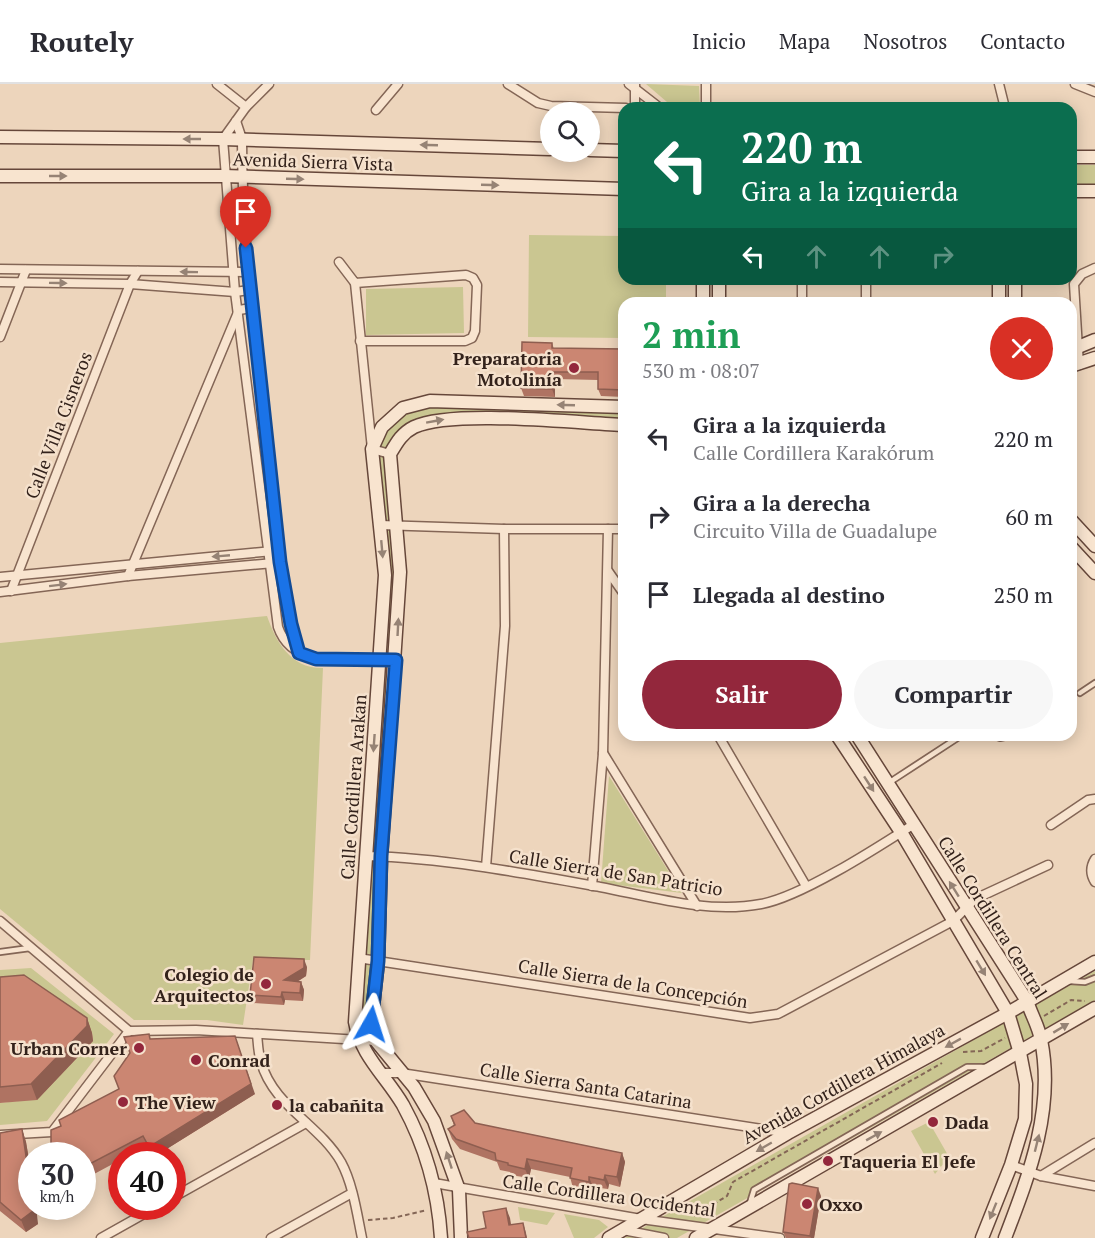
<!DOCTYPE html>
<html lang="es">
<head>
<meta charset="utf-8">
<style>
	:root { --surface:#fff; --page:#f7f7f7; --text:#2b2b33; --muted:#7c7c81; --line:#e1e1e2; --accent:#93273c }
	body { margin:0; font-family:"PT Serif",serif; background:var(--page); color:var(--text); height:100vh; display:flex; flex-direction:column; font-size:22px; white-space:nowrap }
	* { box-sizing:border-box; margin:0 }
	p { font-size:20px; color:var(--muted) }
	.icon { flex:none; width:33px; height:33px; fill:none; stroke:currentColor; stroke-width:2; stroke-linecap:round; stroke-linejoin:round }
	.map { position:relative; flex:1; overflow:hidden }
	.details { position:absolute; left:618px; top:213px; width:459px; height:444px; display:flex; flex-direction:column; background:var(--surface); border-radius:18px; box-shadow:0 3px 15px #0003 }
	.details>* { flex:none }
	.hud { position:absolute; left:618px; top:18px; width:459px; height:183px; border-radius:18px; box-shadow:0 3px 15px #0003; background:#0b6e4f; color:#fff; overflow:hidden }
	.tools { position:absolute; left:540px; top:18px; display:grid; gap:12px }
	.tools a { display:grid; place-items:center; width:60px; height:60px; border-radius:50%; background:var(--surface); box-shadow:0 3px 15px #0003; font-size:30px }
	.speed { position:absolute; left:18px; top:1058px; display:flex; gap:12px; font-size:30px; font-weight:700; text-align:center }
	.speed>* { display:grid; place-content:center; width:78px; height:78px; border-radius:50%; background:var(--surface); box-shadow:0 3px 15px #0003; line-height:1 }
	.speed small { font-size:15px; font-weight:400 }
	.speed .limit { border:9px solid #d22; background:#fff; color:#111 }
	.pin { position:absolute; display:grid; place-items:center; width:51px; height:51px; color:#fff; margin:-62px -26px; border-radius:50% 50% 50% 0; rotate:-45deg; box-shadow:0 0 6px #0007 }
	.pin .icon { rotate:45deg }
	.me { position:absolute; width:66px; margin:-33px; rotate:6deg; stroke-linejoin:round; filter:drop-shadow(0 0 4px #0008) }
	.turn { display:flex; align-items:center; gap:21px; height:126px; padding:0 24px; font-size:27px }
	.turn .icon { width:78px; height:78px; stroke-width:2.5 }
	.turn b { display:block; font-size:42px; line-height:51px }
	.lanes { display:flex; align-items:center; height:57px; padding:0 24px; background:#0003; justify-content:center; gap:30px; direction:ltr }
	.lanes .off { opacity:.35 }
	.round { display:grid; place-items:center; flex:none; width:63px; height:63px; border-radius:32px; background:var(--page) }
	.summary { display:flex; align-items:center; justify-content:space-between; height:102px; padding:0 24px }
	h1 { font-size:36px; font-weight:800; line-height:45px; color:#1e9e55 }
	.primary-button { display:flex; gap:12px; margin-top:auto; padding:12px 24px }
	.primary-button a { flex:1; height:69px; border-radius:36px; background:var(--accent); color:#fff; font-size:24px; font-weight:800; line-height:69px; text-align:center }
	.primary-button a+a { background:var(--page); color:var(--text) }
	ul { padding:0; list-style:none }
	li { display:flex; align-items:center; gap:18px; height:78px; padding:0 24px }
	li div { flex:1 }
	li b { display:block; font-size:22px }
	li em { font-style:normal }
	header { display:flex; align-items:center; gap:36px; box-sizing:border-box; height:84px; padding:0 30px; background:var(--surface); border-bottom:2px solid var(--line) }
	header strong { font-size:28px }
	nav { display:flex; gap:33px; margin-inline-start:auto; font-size:21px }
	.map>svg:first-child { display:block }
</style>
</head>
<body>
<header>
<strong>Routely</strong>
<nav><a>Inicio</a><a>Mapa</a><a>Nosotros</a><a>Contacto</a></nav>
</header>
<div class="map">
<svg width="1095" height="1154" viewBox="0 0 1095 1154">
	<rect width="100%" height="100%" fill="#edd5bc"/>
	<g fill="#cac691">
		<path d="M646,0L699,2L700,24H674Z"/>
		<rect x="1071" y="81" width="24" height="21"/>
		<path d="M529,151L624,152V195H666V219H624V254L528,253Z"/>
		<path d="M463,203L464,249L366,251V205Z"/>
		<path d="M431,318L624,326V338H423L387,371L399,493L369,945H358L388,491L373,364L383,344L404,325Z"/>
		<path d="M267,532C276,558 291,585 323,584L310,876H253L243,941L207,936H134L0,825V559Z"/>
		<path d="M609,692L682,809L601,799Z"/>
		<path d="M31,884L114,950L47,1037L0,1041V1019L37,1015L93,957L92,949L0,908V886Z"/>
		<path d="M1095,887V916L677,1154H625Z"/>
		<path d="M929,1038L949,1073L935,1090L911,1047Z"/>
		<path d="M518,1123L555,1129L547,1141L520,1136Z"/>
		<path d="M564,1130L599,1136L608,1143L594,1154H574Z"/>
	</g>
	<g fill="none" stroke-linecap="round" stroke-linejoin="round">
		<defs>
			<g id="lane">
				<path d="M706,23H727"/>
				<path d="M1080,609L1095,599"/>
				<path d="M992,651L1000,654L1013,651"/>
				<path d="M890,698L962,651"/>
				<path d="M0,868L30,864"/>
				<path d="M1069,897L1085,898L1095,894"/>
				<path d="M750,1119L754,1106L967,983H987"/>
			</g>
			<g id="street">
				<path d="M217,0L246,23"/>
				<path d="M269,0L246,23L223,55L235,208L278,543C294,590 358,573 396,576"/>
				<path d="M508,0L538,19L551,22L626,24"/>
				<path d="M629,0L660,24"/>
				<path d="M635,0V24"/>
				<path d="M999,0L1005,24"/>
				<path d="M1075,0L1095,8"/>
				<path d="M706,24V0"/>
				<path d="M376,26L398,0"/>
				<path d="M236,37L242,55C242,161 256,265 268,370C276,436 280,504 299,568"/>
				<path d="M339,178L355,199L466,191L473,194L477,201L475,247L472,254L465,257H360"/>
				<path d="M0,185L247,188"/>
				<path d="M802,195V219"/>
				<path d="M0,198L130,200L235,208L249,206"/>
				<path d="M355,199L372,365L390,370"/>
				<path d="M866,219V195"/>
				<path d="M0,253L26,186"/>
				<path d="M1079,281L1074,200L1082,190L1095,184"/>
				<path d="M380,441L504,445H624"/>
				<path d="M608,487L624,510"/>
				<path d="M128,492L239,226L251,224"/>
				<path d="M0,493L273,467"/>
				<path d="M11,507L130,200L138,187"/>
				<path d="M0,508L128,492L274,479"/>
				<path d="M718,651L806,802"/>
				<path d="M603,669L697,822"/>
				<path d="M1051,741L1088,716L1095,715"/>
				<path d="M366,772C444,774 523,789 600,803C652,813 708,830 761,820C801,813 878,763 914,740"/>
				<path d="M1095,775C1090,783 1090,790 1095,798"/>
				<path d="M486,783L505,542L504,445"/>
				<path d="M592,802L603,669L608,445"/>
				<path d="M0,837L129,947"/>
				<path d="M358,874L750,934L778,930L953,837L975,815L1048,781"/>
				<path d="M129,947L196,946L376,957"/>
				<path d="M257,950C258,959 258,969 261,978C273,1022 319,1040 341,1078C353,1100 357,1130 362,1154"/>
				<path d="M379,989H401L788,1049"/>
				<path d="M0,1051L52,1048L129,947"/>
				<path d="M1011,1081L1041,1092L1095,1102"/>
				<path d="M1041,1092L1095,1059"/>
				<path d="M434,1099L641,1135L780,1154"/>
				<path d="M172,1114L306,1039"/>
				<path d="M623,1146L664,1154"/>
				<path d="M101,1154L158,1122"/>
				<path d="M271,1154L352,1109"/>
			</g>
			<g id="secondary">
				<path d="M0,53L223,55L550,65"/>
				<path d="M590,66L624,67"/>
				<path d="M1071,73H1095"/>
				<path d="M0,92H224L624,105"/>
				<path d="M1071,107H1095"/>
				<path d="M703,219V195"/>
				<path d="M719,219V195"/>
				<path d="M999,219V195"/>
				<path d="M1015,219V195"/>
				<path d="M1071,266L1095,256"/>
				<path d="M1071,282L1095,274"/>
				<path d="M1071,436L1095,462"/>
				<path d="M1071,463L1095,489"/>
				<path d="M837,651L901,748L1008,929L1020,969L1026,1000L1025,1035L1011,1081L982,1154"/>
				<path d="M857,651L1027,917C1031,930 1039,943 1041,956C1055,1025 1029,1091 1005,1154"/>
				<path d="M441,1154C438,1106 426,1063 403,1021C386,992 361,972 355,938L385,491L372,365L382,343L403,324L430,317L624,323"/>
				<path d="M461,1154L459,1106L434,1037L414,1003L376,957L371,940L378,877L381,773L400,488L390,370C397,358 402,349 414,343C452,325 577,339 624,341"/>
				<path d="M609,1154L788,1049L1008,929L1095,878"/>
				<path d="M696,1154L1095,924"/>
			</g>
		</defs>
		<use href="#lane" stroke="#846656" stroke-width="8"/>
		<use href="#street" stroke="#846656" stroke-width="11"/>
		<use href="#secondary" stroke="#66473a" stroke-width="15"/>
		<g stroke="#846656" stroke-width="2" stroke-dasharray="4.5 3" stroke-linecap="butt">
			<path d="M1044,932L1071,916L1085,917"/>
			<path d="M963,968L981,967L1005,954"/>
			<path d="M694,1132L727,1112L733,1098L942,979"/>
			<path d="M368,1136L393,1134L427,1126"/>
		</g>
		<use href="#lane" stroke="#f8e4cf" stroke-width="4.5"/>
		<use href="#street" stroke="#f8e4cf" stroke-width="8"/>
		<use href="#secondary" stroke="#f8e4cf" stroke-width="12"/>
	</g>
	<g fill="#af7362">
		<path d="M552,259L554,265H624V313L601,312L598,305V296L555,295V313L524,312L521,304Z"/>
		<path d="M307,883L306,892L297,898H301L304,906L303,917L285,916L284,921L253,919L250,911Z"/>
		<path d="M0,893L87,934L92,949L93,957L37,1016L0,1019Z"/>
		<path d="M151,955L255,1010L157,1071H152L147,1062L130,1071H122V1075L83,1096L84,1100L82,1101V1071L61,1042L119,1005Z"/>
		<path d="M451,1032L475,1039L622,1069L625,1078L620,1103L609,1100L608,1105L593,1103L592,1107L573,1104L570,1093L531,1085L529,1094L511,1091L510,1088L500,1086L497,1078L460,1065L452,1055L448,1045L454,1042Z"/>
		<path d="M22,1045L26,1058L32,1094V1122L38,1140L26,1148L0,1127V1049Z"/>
		<path d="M821,1112L814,1154H786L783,1148Z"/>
	</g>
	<g fill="#8e5e50">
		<path d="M552,288L555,295V313L552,305Z"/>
		<path d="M304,875L307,883L306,892L287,904L284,896Z"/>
		<path d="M301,898L304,906L303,917L300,909Z"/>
		<path d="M282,908L285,916L284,921L281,913Z"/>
		<path d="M87,934L92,949L93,957L37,1016L31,1000Z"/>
		<path d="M235,952L255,1010L157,1071H152L149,1063Z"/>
		<path d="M22,1045L26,1058L32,1094V1113Z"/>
		<path d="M622,1069L625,1078L620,1103L617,1093Z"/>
		<path d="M527,1075L531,1085L529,1094L525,1085Z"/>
		<path d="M605,1091L609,1100L608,1105L604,1096Z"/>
		<path d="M589,1093L593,1103L592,1107L589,1098Z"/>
		<path d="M818,1104L821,1112L814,1154H811L810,1152Z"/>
		<path d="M33,1122H36L38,1140L26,1148L21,1136Z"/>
		<path d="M506,1124L510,1134L513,1152L509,1141Z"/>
		<path d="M523,1139L526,1149L527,1154H526Z"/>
	</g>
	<g fill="#cb8672" stroke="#8e5e50" stroke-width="1.5">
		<path d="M723,21L766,23V24H723Z"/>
		<path d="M522,258L552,259V264L624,265V306L598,305V288H552V305L521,304Z"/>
		<path d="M254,873L304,875V884L284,896L301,898L300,909L282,908L281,913L250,911Z"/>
		<path d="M24,891L87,934V942L31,1000L0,1003V893Z"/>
		<path d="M149,950L150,955L235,952L251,1000L149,1063L143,1052L82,1084V1071H51V1046L61,1042L59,1036L119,1005L114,992L130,969L124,953Z"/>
		<path d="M464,1026L475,1039L622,1069L617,1093L605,1091L604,1096L589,1093V1098L570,1094L572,1084L527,1075L525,1085L508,1081V1079L496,1076L495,1069L456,1055L448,1045L455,1041L451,1032Z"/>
		<path d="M22,1045L32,1113V1122H33V1127L21,1136L0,1118V1049Z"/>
		<path d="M792,1099L818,1104L810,1152L783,1148L789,1100Z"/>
		<path d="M506,1124L509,1141L523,1139L526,1154H469L467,1148L486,1144L483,1128Z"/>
	</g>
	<defs><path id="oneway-solid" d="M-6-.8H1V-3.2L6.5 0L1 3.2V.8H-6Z" transform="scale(1.5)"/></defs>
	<g fill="#968375">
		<use href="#oneway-solid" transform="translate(192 55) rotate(-180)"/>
		<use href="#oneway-solid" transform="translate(429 61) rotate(-178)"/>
		<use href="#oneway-solid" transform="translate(58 92)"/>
		<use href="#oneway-solid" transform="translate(295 95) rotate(2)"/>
		<use href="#oneway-solid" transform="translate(490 101) rotate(2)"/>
		<use href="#oneway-solid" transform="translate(189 188) rotate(-179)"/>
		<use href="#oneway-solid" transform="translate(58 199) rotate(1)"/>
		<use href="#oneway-solid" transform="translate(566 321) rotate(-178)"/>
		<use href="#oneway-solid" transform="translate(435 337) rotate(-10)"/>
		<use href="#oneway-solid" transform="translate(382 465) rotate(85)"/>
		<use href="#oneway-solid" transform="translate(221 472) rotate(175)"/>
		<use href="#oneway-solid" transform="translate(58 501) rotate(-7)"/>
		<use href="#oneway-solid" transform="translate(398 543) rotate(-87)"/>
		<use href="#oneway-solid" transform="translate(374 659) rotate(94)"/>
		<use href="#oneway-solid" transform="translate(869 700) rotate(57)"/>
		<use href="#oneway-solid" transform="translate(954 805) rotate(-122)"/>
		<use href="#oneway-solid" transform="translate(981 884) rotate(59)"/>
		<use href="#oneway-solid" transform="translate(1061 944) rotate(-31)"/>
		<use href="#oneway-solid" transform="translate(953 959) rotate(151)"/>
		<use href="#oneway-solid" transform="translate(874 1052) rotate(-29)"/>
		<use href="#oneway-solid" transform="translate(1037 1059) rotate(-76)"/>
		<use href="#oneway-solid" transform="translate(764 1063) rotate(150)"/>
		<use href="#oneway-solid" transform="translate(449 1076) rotate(-108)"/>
		<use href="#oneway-solid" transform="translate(993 1127) rotate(112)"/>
	</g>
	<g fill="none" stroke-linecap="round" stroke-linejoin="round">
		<defs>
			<path id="route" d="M246,164L280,478L291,540L299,569L316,575L396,576L381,772L378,877L371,940"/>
		</defs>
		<use href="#route" stroke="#114b97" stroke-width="15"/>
		<use href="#route" stroke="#1a73e8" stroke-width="10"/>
	</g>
	<g fill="#93273c" stroke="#f5e1cc" stroke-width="2">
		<circle cx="574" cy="284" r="6"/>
		<circle cx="266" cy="900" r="6"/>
		<circle cx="139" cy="964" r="6"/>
		<circle cx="196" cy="976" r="6"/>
		<circle cx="123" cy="1018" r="6"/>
		<circle cx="277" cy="1021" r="6"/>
		<circle cx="933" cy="1038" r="6"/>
		<circle cx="828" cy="1077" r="6"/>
		<circle cx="807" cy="1120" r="6"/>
	</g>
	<g text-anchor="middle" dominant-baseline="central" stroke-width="5" stroke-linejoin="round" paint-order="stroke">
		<g font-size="18" fill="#33221b" stroke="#f5e1cc">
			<text transform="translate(313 77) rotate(2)">Avenida Sierra Vista</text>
			<text transform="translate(58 341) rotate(-69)">Calle Villa Cisneros</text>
			<text transform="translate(353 703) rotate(-86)">Calle Cordillera Arakan</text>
			<text transform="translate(616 788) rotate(9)">Calle Sierra de San Patricio</text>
			<text transform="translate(993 833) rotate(58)">Calle Cordillera Central</text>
			<text transform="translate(633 899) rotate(9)">Calle Sierra de la Concepción</text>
			<text transform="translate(843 999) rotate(-29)">Avenida Cordillera Himalaya</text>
			<text transform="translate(586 1001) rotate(9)">Calle Sierra Santa Catarina</text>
			<text transform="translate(609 1111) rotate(8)">Calle Cordillera Occidental</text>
		</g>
		<g font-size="18" font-weight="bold" fill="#33221b" stroke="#f5e1cc" text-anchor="start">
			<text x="562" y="274" text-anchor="end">Preparatoria<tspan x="562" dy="21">Motolinía</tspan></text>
			<text x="254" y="890" text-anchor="end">Colegio de<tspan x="254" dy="21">Arquitectos</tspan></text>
			<text x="127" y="964" text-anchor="end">Urban Corner</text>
			<text x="208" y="976">Conrad</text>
			<text x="135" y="1018">The View</text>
			<text x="289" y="1021">la cabañita</text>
			<text x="945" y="1038">Dada</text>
			<text x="840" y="1077">Taqueria El Jefe</text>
			<text x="819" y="1120">Oxxo</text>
		</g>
	</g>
</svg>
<div class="tools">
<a><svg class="icon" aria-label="search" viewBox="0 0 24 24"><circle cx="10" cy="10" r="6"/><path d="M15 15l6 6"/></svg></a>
</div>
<div class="speed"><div>30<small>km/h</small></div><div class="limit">40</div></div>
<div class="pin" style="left:246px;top:164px;background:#d93025"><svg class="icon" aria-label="arrive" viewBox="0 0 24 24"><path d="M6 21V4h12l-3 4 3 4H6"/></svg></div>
<svg class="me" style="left:371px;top:940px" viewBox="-20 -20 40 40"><path d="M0-17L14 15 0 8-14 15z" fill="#1a73e8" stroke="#fff" stroke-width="4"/></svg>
<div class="hud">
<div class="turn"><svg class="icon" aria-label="left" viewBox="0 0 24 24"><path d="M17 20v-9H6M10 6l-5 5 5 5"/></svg><div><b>220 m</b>Gira a la izquierda</div></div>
<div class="lanes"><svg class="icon" aria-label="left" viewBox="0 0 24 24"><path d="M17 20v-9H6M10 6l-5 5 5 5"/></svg><svg class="icon off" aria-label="ahead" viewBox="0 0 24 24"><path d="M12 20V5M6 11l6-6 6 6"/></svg><svg class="icon off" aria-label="ahead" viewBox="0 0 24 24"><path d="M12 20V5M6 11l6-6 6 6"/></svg><svg class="icon off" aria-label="right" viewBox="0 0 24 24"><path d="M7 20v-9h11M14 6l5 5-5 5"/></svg></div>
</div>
<section class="details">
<div class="summary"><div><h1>2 min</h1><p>530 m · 08:07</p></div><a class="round" style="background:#d93025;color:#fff"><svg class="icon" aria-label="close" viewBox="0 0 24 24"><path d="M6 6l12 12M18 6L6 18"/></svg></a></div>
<ul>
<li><svg class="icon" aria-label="left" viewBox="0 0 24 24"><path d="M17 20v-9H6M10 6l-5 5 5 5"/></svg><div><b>Gira a la izquierda</b><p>Calle Cordillera Karakórum</p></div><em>220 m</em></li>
<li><svg class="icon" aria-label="right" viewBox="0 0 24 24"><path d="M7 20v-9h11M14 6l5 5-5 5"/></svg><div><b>Gira a la derecha</b><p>Circuito Villa de Guadalupe</p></div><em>60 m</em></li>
<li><svg class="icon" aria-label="arrive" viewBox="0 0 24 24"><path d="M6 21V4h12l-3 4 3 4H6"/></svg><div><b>Llegada al destino</b></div><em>250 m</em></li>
</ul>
<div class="primary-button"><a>Salir</a><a>Compartir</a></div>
</section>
</div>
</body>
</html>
